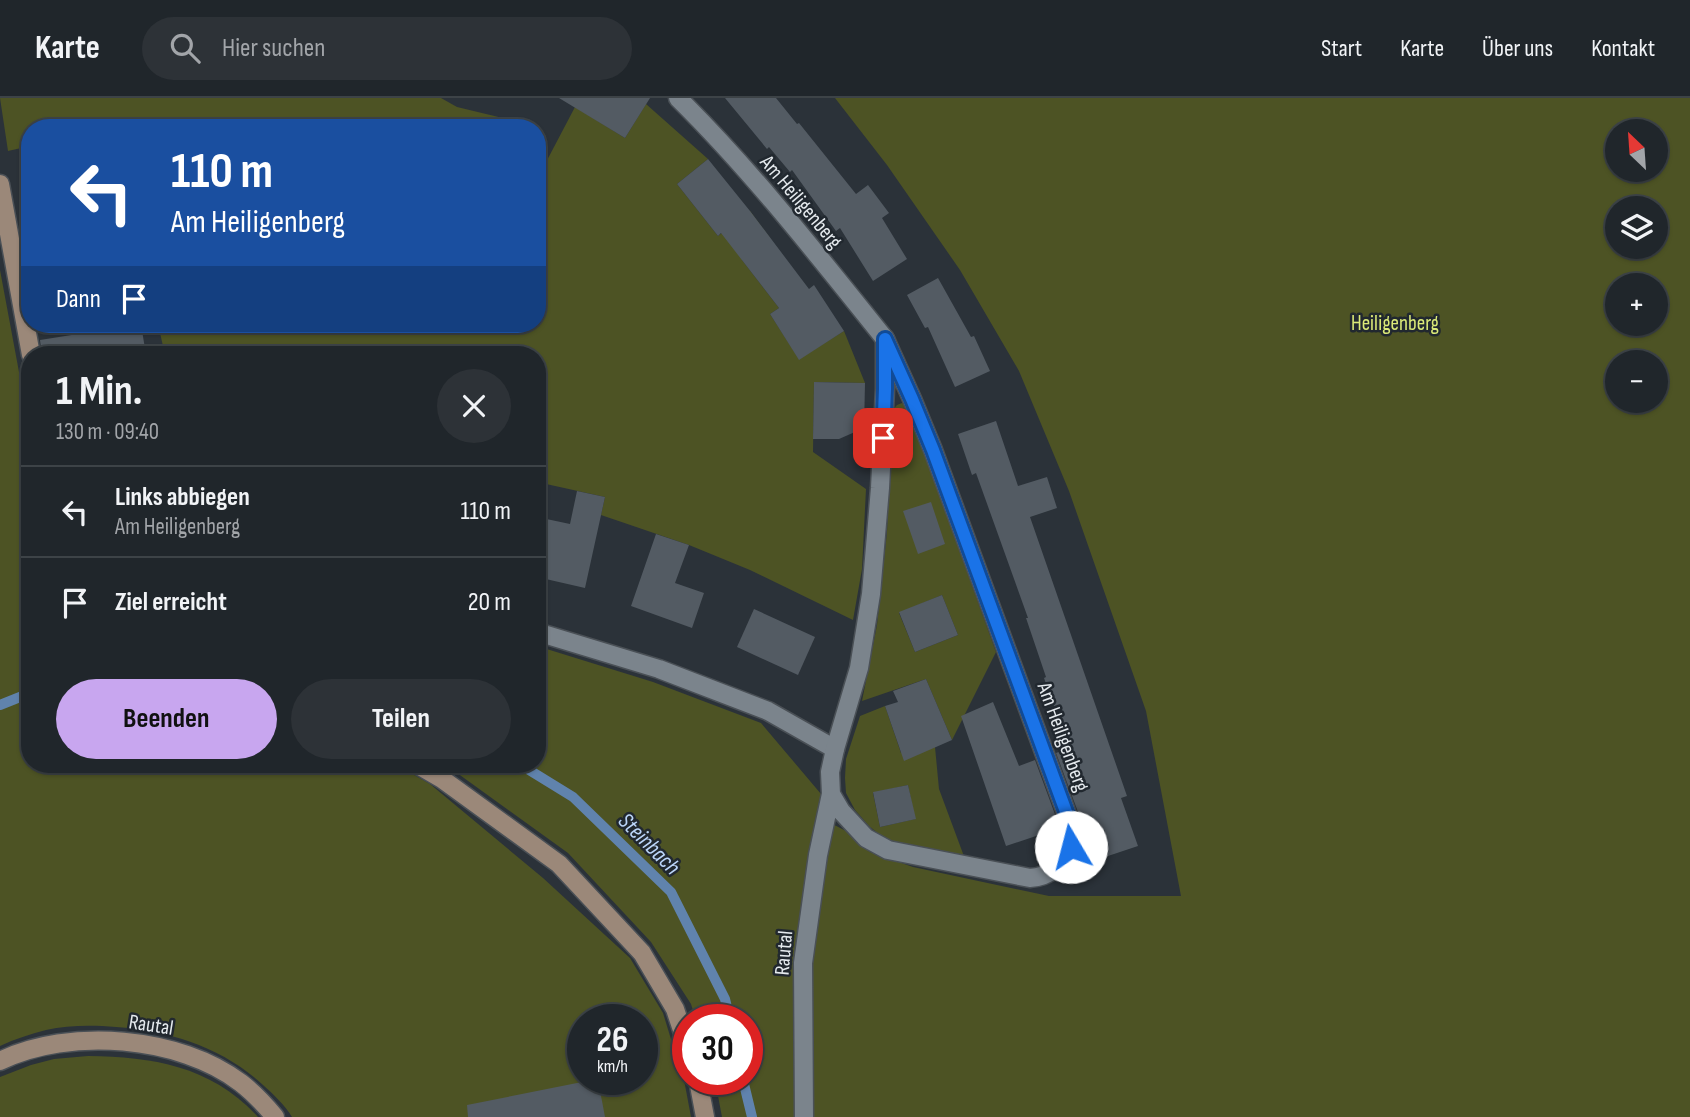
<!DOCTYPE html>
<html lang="de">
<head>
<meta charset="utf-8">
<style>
	:root { --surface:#20262b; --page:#2d3237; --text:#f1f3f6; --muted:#a2a5a9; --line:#3d4347; --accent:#c8a6ef }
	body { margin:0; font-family:"Sofia Sans Condensed",sans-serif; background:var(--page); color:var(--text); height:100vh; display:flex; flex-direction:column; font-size:26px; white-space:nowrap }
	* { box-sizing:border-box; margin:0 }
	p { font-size:23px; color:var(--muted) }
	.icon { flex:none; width:38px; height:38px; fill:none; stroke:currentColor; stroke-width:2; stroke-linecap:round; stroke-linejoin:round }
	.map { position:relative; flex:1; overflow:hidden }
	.sheet { position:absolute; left:21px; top:248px; width:525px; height:427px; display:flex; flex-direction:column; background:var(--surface); border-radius:28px; box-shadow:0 2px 5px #0004,0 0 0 2px var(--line) }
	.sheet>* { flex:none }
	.banner { position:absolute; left:21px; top:21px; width:525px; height:214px; border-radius:28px; box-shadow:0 2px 5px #0004,0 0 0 2px var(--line); background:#1a4fa0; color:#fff; overflow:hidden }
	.needle { width:46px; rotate:335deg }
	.buttons { position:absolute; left:1605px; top:21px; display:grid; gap:14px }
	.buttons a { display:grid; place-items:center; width:63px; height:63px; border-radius:50%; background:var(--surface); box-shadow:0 2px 5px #0004,0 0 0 2px var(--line); font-size:35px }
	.speed { position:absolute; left:567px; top:906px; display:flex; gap:14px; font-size:35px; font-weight:700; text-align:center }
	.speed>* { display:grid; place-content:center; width:91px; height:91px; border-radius:50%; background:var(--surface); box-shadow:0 2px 5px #0004,0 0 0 2px var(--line); line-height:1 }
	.speed small { font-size:18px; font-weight:400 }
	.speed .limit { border:10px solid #d22; background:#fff; color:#111 }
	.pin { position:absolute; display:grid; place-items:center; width:60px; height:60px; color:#fff; margin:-30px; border-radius:14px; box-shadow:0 4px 10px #0006 }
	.me { position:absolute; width:77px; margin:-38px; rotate:352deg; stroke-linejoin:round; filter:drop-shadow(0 0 5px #0008) }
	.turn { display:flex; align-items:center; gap:24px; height:147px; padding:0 35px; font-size:32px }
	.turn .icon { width:91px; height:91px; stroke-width:2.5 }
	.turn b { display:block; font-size:49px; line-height:60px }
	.then { display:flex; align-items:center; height:66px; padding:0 35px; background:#0003; gap:14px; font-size:26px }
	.round { display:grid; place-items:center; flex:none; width:74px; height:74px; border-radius:37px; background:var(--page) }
	.head { display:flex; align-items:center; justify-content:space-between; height:119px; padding:0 35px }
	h1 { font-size:42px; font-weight:700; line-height:52px }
	.cta { display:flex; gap:14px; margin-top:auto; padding:14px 35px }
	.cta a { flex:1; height:80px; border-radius:42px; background:var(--accent); color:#111; font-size:28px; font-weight:700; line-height:80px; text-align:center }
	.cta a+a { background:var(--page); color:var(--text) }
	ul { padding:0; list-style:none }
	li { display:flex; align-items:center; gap:21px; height:91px; padding:0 35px; border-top:2px solid var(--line) }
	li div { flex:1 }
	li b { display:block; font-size:26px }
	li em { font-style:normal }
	header { display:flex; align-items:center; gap:42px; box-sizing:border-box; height:98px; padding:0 35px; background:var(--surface); border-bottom:2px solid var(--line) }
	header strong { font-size:33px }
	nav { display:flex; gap:38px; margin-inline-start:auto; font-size:24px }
	.search { width:490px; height:63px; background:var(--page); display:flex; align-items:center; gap:18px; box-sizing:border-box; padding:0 24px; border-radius:38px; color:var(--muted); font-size:26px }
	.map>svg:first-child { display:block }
</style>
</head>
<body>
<header>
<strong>Karte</strong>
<div class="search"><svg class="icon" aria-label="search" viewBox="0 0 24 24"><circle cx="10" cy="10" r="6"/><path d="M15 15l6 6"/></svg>Hier suchen</div>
<nav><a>Start</a><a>Karte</a><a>Über uns</a><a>Kontakt</a></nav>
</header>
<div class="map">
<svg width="1690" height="1019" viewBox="0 0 1690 1019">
	<rect width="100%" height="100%" fill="#2b3239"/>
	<g fill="#4d5324" fill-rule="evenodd">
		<path d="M0,0H441L457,9L515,23L513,30H30V48L8,53Z"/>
		<path d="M835,0H1690V1019H722L715,982H747V922H696L691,906L651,844L568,755L446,667H537V548L653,584L761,625L821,696L819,719L846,733L870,754L913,769L1049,798H1181L1146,613L1069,393L1019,273L960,172L887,67ZM1617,33H1656V72H1617ZM1617,110H1656V149H1617ZM1617,187H1656V226H1617ZM1617,264H1656V303H1617Z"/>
		<path d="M646,6L708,61L677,86L718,138L750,113L770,140L742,162L779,210L770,216L799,261L844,233L865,285L814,284L813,354L866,391L862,471L853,522L750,472L689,447L601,417L605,399L537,384V257H165L158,226H537V66L544,68L575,9L625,40Z"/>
		<path d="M0,172L30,333V667H397L430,686L543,780L630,860L663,915L685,987L691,1019H292C285,1007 273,996 263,987C222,949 170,933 116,929C93,927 68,927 46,932C30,936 15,941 0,948ZM583,922H642V982H583Z"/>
		<path d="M902,305L908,310L996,554L952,642L926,581L862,603L877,527L887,434L892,313L897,307ZM942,497L958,537L915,554L899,515Z"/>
		<path d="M885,608L901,655L933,644L935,649L939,691L965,761L885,741L869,728L855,712L846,695L845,680L846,661L860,618ZM908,687L915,721L880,729L873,695Z"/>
		<path d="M88,958C154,959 211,968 258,1019H0V979L31,967L54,961Z"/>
	</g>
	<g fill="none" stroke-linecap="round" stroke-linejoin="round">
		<g stroke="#6083ad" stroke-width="10">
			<path d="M0,607L30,595"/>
			<path d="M521,667L573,699L671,794L725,901L730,922"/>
			<path d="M743,982L752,1019"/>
		</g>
	</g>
	<g fill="#535b63">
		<path d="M559,0H650L625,40Z"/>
		<path d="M725,0H776L797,26L799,25L856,96L868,87L889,115L882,120L907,161L873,183L840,130L836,133L792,72L790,74L769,49L767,51Z"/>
		<path d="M708,61L750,113L809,191L814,187L844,233L799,262L770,216L779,210L721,135L718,138L677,86Z"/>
		<path d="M938,180L971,239L974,238L990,273L955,289L928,229L925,230L907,197Z"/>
		<path d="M141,226L146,257H42L40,242Z"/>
		<path d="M814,284L865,285L864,330L839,341H813Z"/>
		<path d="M996,323L1018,388L1047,379L1057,410L1030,419L1127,698L1121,700L1138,748L1102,760L1088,720L1081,722L1056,655L1069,650L1044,580L1046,579L1026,520H1028L976,375L972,377L958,336Z"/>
		<path d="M577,393L605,399L585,490L537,479V419L570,426Z"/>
		<path d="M931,404L945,446L918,456L903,413Z"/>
		<path d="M656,436L689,447L675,485L704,495L692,530L631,508Z"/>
		<path d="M942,497L958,537L915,554L899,514Z"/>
		<path d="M754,511L815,539L798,577L737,549Z"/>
		<path d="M926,581L952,642L904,663L885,608L898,604L893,593Z"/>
		<path d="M993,604L1019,668L1035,662L1060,730L1006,748L961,618Z"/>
		<path d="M908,687L916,721L880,729L873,694Z"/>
		<path d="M592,982H598L605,1019H468L467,1007Z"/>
	</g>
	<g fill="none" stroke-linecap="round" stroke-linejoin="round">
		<defs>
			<g id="street">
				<path d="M678,0C753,74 819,159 885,241"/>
				<path d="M537,534L659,571L768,613L835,651"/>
				<path d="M804,1019L803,865L818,757L831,696L830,674L835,651L859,570L871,496L880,390L885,291V241L912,301L933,352L1072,730C1072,735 1072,742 1071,747C1067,766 1048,779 1030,780L888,752L866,740L841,713L831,696"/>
			</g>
			<g id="secondary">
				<path d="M0,86L31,257"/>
				<path d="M418,667L442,681L559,766L642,855L675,911L688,950"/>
				<path d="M0,963C69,929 180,938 241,985C254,995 265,1007 275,1019"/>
				<path d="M698,982L705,1019"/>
			</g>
		</defs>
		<use href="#street" stroke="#4a5056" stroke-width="21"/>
		<use href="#secondary" stroke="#4a5056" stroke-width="21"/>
		<use href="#street" stroke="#7b848c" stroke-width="18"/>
		<use href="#secondary" stroke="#9b8879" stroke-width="18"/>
	</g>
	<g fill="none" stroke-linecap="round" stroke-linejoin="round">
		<defs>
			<path id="route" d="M883,340L885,291V241L912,301L933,352L1072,730L1071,749"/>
		</defs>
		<use href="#route" stroke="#114b97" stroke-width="18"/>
		<use href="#route" stroke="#1a73e8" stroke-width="12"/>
	</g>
	<g text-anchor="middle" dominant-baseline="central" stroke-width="5" stroke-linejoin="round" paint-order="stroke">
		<g font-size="21" fill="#e5eaee" stroke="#21282f">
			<text transform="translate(801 104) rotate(50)">Am Heiligenberg</text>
			<text transform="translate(1063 639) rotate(70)">Am Heiligenberg</text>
			<text transform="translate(784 855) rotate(-85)">Rautal</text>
			<text transform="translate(151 927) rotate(9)">Rautal</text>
		</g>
		<g font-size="21" fill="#dbea78" stroke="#21282f">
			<text x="1395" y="225">Heiligenberg</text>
		</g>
		<g font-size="23" font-style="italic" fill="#bbd5f8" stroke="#21282f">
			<text transform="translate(649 746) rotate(45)">Steinbach</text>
		</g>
	</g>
</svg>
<div class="buttons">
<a><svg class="needle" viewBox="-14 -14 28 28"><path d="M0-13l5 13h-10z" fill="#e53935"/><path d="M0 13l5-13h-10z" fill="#a2a5a9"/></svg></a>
<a><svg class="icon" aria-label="layers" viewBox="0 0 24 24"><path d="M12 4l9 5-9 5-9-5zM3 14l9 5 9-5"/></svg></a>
<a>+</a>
<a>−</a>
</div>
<div class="speed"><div>26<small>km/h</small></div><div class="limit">30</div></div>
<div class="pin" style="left:883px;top:340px;background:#d93025"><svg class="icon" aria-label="arrive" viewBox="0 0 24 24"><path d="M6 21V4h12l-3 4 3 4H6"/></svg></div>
<svg class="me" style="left:1071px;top:749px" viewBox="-20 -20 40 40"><circle r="19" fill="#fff"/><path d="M0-13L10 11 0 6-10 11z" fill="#1a73e8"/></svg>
<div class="banner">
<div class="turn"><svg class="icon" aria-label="left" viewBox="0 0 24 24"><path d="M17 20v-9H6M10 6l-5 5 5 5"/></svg><div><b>110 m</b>Am Heiligenberg</div></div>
<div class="then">Dann<svg class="icon" aria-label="arrive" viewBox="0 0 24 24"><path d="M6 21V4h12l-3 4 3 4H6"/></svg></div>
</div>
<section class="sheet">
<div class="head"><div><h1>1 Min.</h1><p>130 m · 09:40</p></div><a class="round"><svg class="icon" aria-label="close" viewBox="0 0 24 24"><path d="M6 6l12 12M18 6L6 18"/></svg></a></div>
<ul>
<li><svg class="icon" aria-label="left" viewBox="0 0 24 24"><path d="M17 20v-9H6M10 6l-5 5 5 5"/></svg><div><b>Links abbiegen</b><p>Am Heiligenberg</p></div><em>110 m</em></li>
<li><svg class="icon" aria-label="arrive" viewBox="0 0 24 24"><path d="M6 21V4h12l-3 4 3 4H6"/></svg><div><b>Ziel erreicht</b></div><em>20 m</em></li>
</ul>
<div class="cta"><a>Beenden</a><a>Teilen</a></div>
</section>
</div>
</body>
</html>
